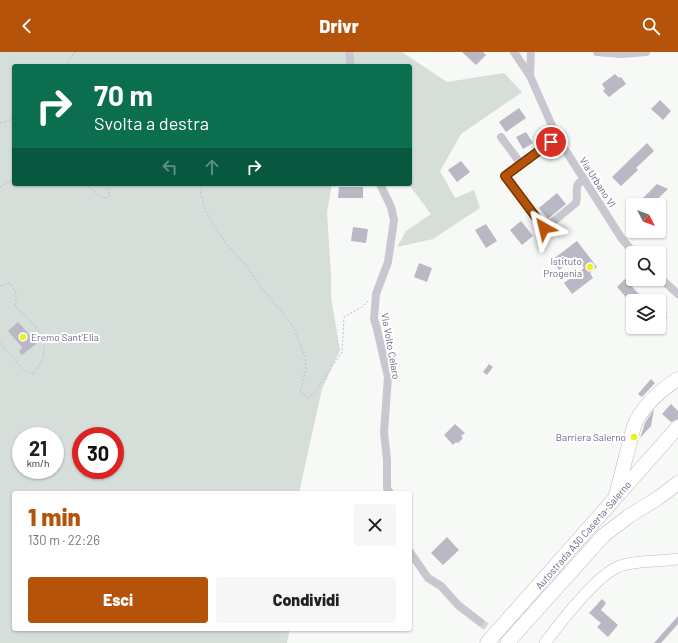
<!DOCTYPE html>
<html lang="it">
<head>
<meta charset="utf-8">
<style>
	:root { --surface:#fff; --page:#f6f6f6; --text:#202124; --muted:#757577; --accent:#b45309 }
	body { margin:0; font-family:Barlow,sans-serif; background:var(--page); color:var(--text); height:100vh; display:flex; flex-direction:column; font-size:15px; white-space:nowrap }
	* { box-sizing:border-box; margin:0 }
	p { font-size:13px; color:var(--muted) }
	.icon { flex:none; width:22px; height:22px; fill:none; stroke:currentColor; stroke-width:2; stroke-linecap:round; stroke-linejoin:round }
	.map { position:relative; flex:1; overflow:hidden }
	.sheet { position:absolute; left:12px; top:439px; width:400px; height:140px; display:flex; flex-direction:column; background:var(--surface); border-radius:4px; box-shadow:0 1px 3px #0004 }
	.sheet>* { flex:none }
	.top-card { position:absolute; left:12px; top:12px; width:400px; height:122px; border-radius:4px; box-shadow:0 1px 3px #0004; background:#0b6e4f; color:#fff; overflow:hidden }
	.needle { width:26px; rotate:132deg }
	.tools { position:absolute; left:626px; top:146px; display:grid; gap:8px }
	.tools a { display:grid; place-items:center; width:40px; height:40px; border-radius:4px; background:var(--surface); box-shadow:0 1px 3px #0004; font-size:20px }
	.speed { position:absolute; left:12px; top:375px; display:flex; gap:8px; font-size:20px; font-weight:700; text-align:center }
	.speed>* { display:grid; place-content:center; width:52px; height:52px; border-radius:50%; background:var(--surface); box-shadow:0 1px 3px #0004; line-height:1 }
	.speed small { font-size:10px; font-weight:400 }
	.speed .limit { border:6px solid #d22; background:#fff; color:#111 }
	.pin { position:absolute; display:grid; place-items:center; width:34px; height:34px; color:#fff; margin:-17px; border:2px solid #fff; border-radius:50%; box-shadow:0 1px 4px #0007 }
	.me { position:absolute; width:44px; margin:-22px; rotate:323deg; stroke-linejoin:round; filter:drop-shadow(0 0 3px #0008) }
	.turn { display:flex; align-items:center; gap:14px; height:84px; padding:0 16px; font-size:18px }
	.turn .icon { width:52px; height:52px; stroke-width:2.5 }
	.turn b { display:block; font-size:28px; line-height:34px }
	.lanes { display:flex; align-items:center; height:38px; padding:0 16px; background:#0003; justify-content:center; gap:20px; direction:ltr }
	.lanes .off { opacity:.35 }
	.round { display:grid; place-items:center; flex:none; width:42px; height:42px; border-radius:4px; background:var(--page) }
	.overview { display:flex; align-items:center; justify-content:space-between; height:68px; padding:0 16px }
	h1 { font-size:24px; font-weight:800; line-height:30px; color:var(--accent) }
	.primary-button { display:flex; gap:8px; margin-top:auto; padding:8px 16px }
	.primary-button a { flex:1; height:46px; border-radius:4px; background:var(--accent); color:#fff; font-size:16px; font-weight:800; line-height:46px; text-align:center }
	.primary-button a+a { background:var(--page); color:var(--text) }
	header { display:flex; justify-content:space-between; align-items:center; height:52px; padding:0 16px; background:var(--accent); color:#fff; font-size:18px; font-weight:800 }
	.map>svg:first-child { display:block }
</style>
</head>
<body>
<header><svg class="icon" aria-label="back" viewBox="0 0 24 24"><path d="M15 5l-7 7 7 7"/></svg>Drivr<svg class="icon" aria-label="search" viewBox="0 0 24 24"><circle cx="10" cy="10" r="6"/><path d="M15 15l6 6"/></svg></header>
<div class="map">
<svg width="678" height="591" viewBox="0 0 678 591">
	<rect width="100%" height="100%" fill="#f7f9f6"/>
	<path fill="#d5ded9" fill-rule="evenodd" d="M0,0H402L447,30L504,21L522,40L461,82L440,119L455,146L474,138L480,156L433,187L397,195L406,179L431,162L410,134L397,132H410V14H14V132H332L327,160L331,223V245L340,298L322,337L299,441H14V577H290L287,591H0ZM21,384H55V418H21ZM81,384H115V418H81Z"/>
	<g fill="#bab8c4">
		<path d="M462,0H483L486,3L476,13Z"/>
		<path d="M615,22L619,26L621,25L626,32L609,45L603,39L605,37L602,32Z"/>
		<path d="M660,48L671,59L663,68L651,57Z"/>
		<path d="M519,56L526,66L506,80L499,70Z"/>
		<path d="M526,80L533,91L523,97L516,85Z"/>
		<path d="M647,91L654,99L636,116L638,118L621,134L612,125Z"/>
		<path d="M461,109L470,120L457,130L448,118Z"/>
		<path d="M657,132L668,137L651,153H648L641,148Z"/>
		<path d="M339,135H363V146H338Z"/>
		<path d="M557,141L566,152L548,167L539,156Z"/>
		<path d="M521,169L533,184L522,193L510,178Z"/>
		<path d="M486,172L497,189L486,196L475,178Z"/>
		<path d="M353,175L368,177L366,191L351,189Z"/>
		<path d="M577,189L597,215L590,221L593,226L572,242L564,231L584,216L576,205L559,218L552,208Z"/>
		<path d="M419,211L432,216L427,230L414,225Z"/>
		<path d="M625,227L639,242L630,250L617,235Z"/>
		<path d="M659,258L667,265L659,275Z"/>
		<path d="M18,270L37,291L22,303L19,300L22,295L8,279Z"/>
		<path d="M489,312L493,315L487,323L483,320Z"/>
		<path d="M651,327L655,331L642,345L638,342Z"/>
		<path d="M671,352L678,359V367L671,370L662,362Z"/>
		<path d="M654,357L651,374L640,386L645,371Z"/>
		<path d="M455,372L465,381L461,384L463,386L458,391L456,390L453,393L444,383Z"/>
		<path d="M447,485L459,498L443,513L431,501Z"/>
		<path d="M602,547L606,551L601,558L618,573L608,585L597,575L601,571L589,561Z"/>
		<path d="M678,564V572L661,591H654Z"/>
	</g>
	<g fill="none" stroke-linecap="round" stroke-linejoin="round">
		<path stroke="#d5d4db" stroke-width="8" stroke-dasharray="8 4" stroke-linecap="butt" d="M480,570L499,584"/>
		<defs>
			<path id="secondary" d="M545,591C560,571 597,522 620,514C636,508 660,510 678,507"/>
			<g id="highway">
				<path d="M616,443L634,374C643,353 659,339 678,327"/>
				<path d="M487,591L678,375"/>
				<path d="M507,591L604,483L629,464L658,446L678,431"/>
			</g>
		</defs>
		<use href="#secondary" stroke="#bdbbc5" stroke-width="12"/>
		<use href="#highway" stroke="#bbb9c0" stroke-width="15"/>
		<g stroke="#bfbec4" stroke-width="1" stroke-dasharray="2 2" stroke-linecap="butt">
			<path d="M65,14L75,0"/>
			<path d="M0,71L8,69L14,63"/>
			<path d="M85,132L100,144L106,146L110,143L106,132"/>
			<path d="M199,132L205,158L214,174L226,191L248,216L260,234L293,274L305,304L306,317L300,341L309,346L315,340L342,300L344,265L362,255L368,249"/>
			<path d="M0,135L14,127"/>
			<path d="M0,234L9,231C17,238 17,244 15,254C29,267 50,283 43,305C41,311 37,316 34,322L26,320L4,296L0,289"/>
		</g>
		<g stroke="#c8c7cf" stroke-width="8">
			<path d="M349,0L351,14"/>
			<path d="M514,0L530,24L557,85L622,187L634,201"/>
			<path d="M597,0L621,2L646,0"/>
			<path d="M530,23L531,0"/>
			<path d="M501,85L521,112"/>
			<path d="M557,85L505,124L544,177L576,151C579,140 572,134 584,127"/>
			<path d="M380,132L391,155L394,168L388,210L376,242L374,267L377,277L388,325L384,380L387,408V436L390,441"/>
			<path d="M659,225L678,242"/>
			<path d="M410,500L428,526L441,534L458,553L480,570"/>
		</g>
		<use href="#secondary" stroke="#fff" stroke-width="11"/>
		<use href="#highway" stroke="#fff" stroke-width="14"/>
	</g>
	<g fill="none" stroke-linecap="round" stroke-linejoin="round">
		<defs>
			<path id="route" d="M544,176L505,124L551,90"/>
		</defs>
		<use href="#route" stroke="#753606" stroke-width="10"/>
		<use href="#route" stroke="#b45309" stroke-width="7"/>
	</g>
	<g fill="#edf11f" stroke="#fff" stroke-width="1.5">
		<circle cx="590" cy="215" r="4"/>
		<circle cx="23" cy="285" r="4"/>
		<circle cx="634" cy="385" r="4"/>
	</g>
	<g text-anchor="middle" dominant-baseline="central" stroke-width="4" stroke-linejoin="round" paint-order="stroke">
		<g font-size="10" fill="#6e668a" stroke="#fff">
			<text transform="translate(598 130) rotate(57)">Via Urbano VI</text>
			<text transform="translate(391 294) rotate(80)">Via Volto Celaro</text>
			<text transform="translate(583 483) rotate(-49)">Autostrada A30 Caserta-Salerno</text>
		</g>
		<g font-size="10" fill="#6e668a" stroke="#fff" text-anchor="end">
			<text x="582" y="209">Istituto<tspan x="582" dy="12">Progenia</tspan></text>
			<text x="31" y="285" text-anchor="start">Eremo Sant'Elia</text>
			<text x="626" y="385">Barriera Salerno</text>
		</g>
	</g>
</svg>
<div class="tools">
<a><svg class="needle" viewBox="-14 -14 28 28"><path d="M0-13l5 13h-10z" fill="#e53935"/><path d="M0 13l5-13h-10z" fill="#757577"/></svg></a>
<a><svg class="icon" aria-label="search" viewBox="0 0 24 24"><circle cx="10" cy="10" r="6"/><path d="M15 15l6 6"/></svg></a>
<a><svg class="icon" aria-label="layers" viewBox="0 0 24 24"><path d="M12 4l9 5-9 5-9-5zM3 14l9 5 9-5"/></svg></a>
</div>
<div class="speed"><div>21<small>km/h</small></div><div class="limit">30</div></div>
<div class="pin" style="left:551px;top:90px;background:#d93025"><svg class="icon" aria-label="arrive" viewBox="0 0 24 24"><path d="M6 21V4h12l-3 4 3 4H6"/></svg></div>
<svg class="me" style="left:544px;top:176px" viewBox="-20 -20 40 40"><path d="M0-17L14 15 0 8-14 15z" fill="#b45309" stroke="#fff" stroke-width="4"/></svg>
<div class="top-card">
<div class="turn"><svg class="icon" aria-label="right" viewBox="0 0 24 24"><path d="M7 20v-9h11M14 6l5 5-5 5"/></svg><div><b>70 m</b>Svolta a destra</div></div>
<div class="lanes"><svg class="icon off" aria-label="left" viewBox="0 0 24 24"><path d="M17 20v-9H6M10 6l-5 5 5 5"/></svg><svg class="icon off" aria-label="ahead" viewBox="0 0 24 24"><path d="M12 20V5M6 11l6-6 6 6"/></svg><svg class="icon" aria-label="right" viewBox="0 0 24 24"><path d="M7 20v-9h11M14 6l5 5-5 5"/></svg></div>
</div>
<section class="sheet">
<div class="overview"><div><h1>1 min</h1><p>130 m · 22:26</p></div><a class="round"><svg class="icon" aria-label="close" viewBox="0 0 24 24"><path d="M6 6l12 12M18 6L6 18"/></svg></a></div>
<div class="primary-button"><a>Esci</a><a>Condividi</a></div>
</section>
</div>
</body>
</html>
